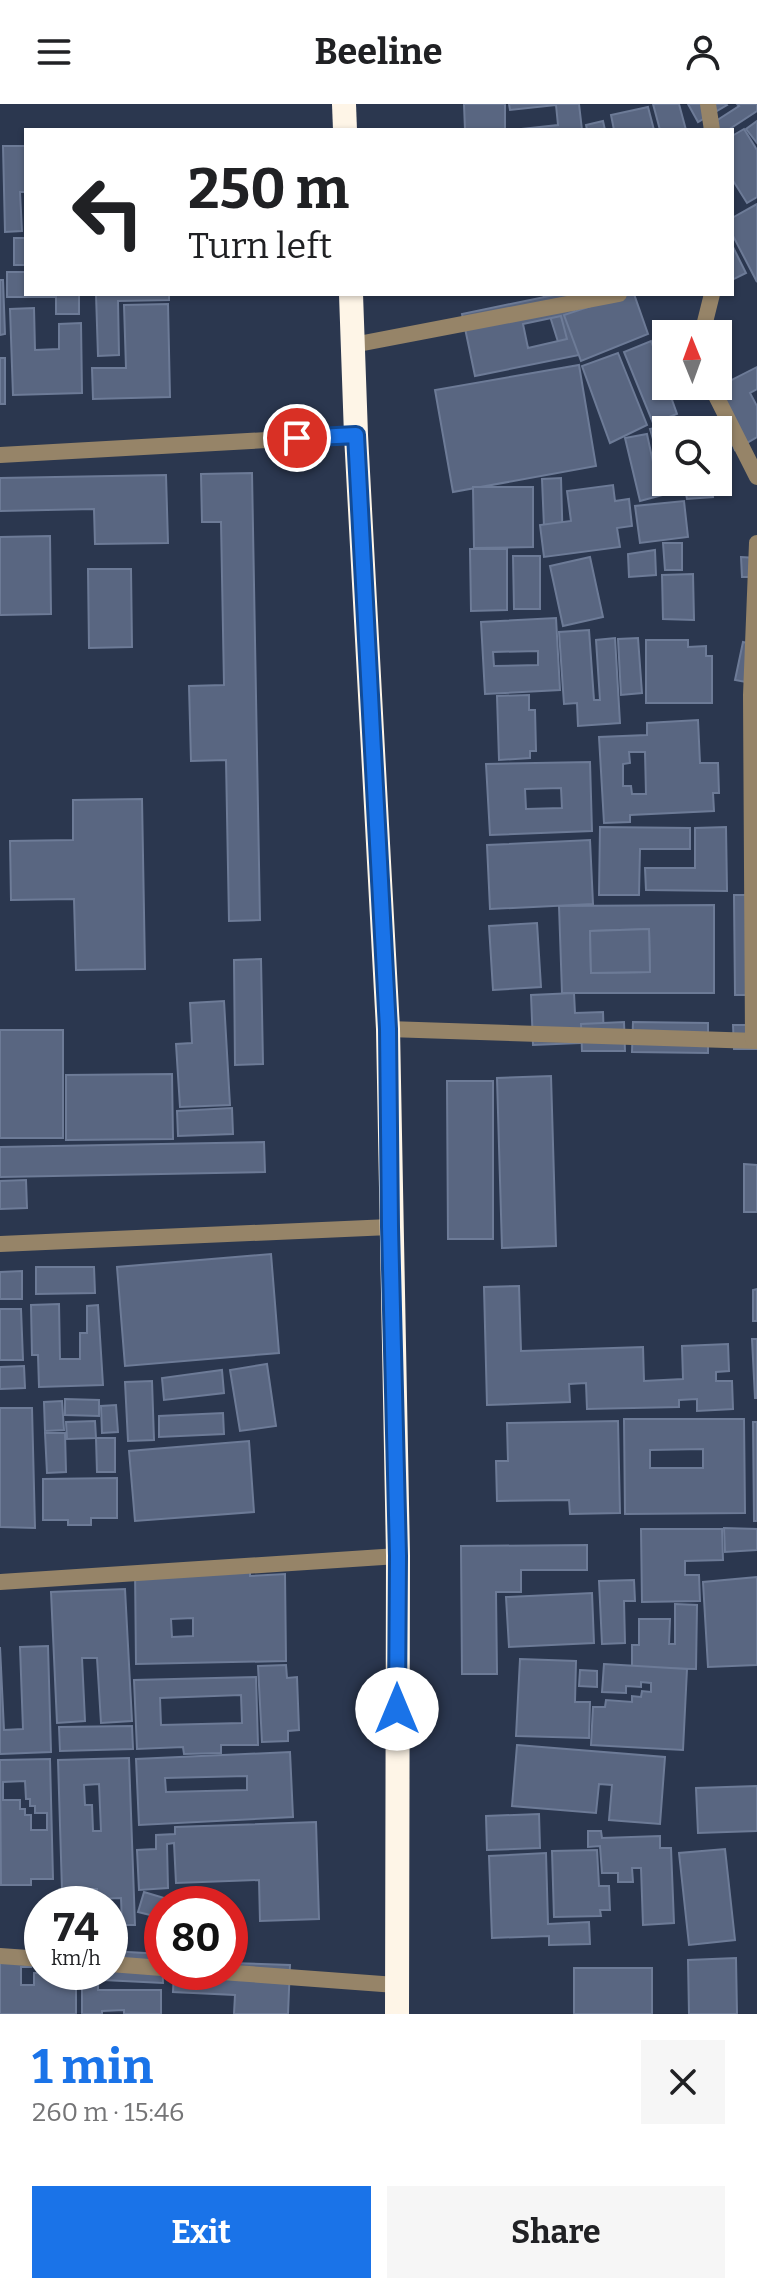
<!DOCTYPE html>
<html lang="en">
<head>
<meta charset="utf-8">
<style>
	:root { --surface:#fff; --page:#f6f6f6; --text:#202124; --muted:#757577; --accent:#1a73e8 }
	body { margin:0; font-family:Bitter,serif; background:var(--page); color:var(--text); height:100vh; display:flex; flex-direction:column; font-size:30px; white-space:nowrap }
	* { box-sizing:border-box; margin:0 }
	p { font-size:26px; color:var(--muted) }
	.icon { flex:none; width:44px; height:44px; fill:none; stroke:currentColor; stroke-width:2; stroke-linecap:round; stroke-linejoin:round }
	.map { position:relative; height:1910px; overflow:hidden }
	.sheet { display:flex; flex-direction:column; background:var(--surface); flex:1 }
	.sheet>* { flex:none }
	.guide { position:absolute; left:24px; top:24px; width:710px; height:168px; border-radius:0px; box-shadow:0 2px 6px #0004; background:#fff; color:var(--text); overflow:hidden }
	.needle { width:52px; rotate:359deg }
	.fabs { position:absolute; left:652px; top:216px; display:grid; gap:16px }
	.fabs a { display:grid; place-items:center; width:80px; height:80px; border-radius:0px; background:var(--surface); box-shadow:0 2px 6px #0004; font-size:40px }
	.speed { position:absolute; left:24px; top:1782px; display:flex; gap:16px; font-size:40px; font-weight:700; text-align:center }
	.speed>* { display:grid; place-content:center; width:104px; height:104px; border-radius:50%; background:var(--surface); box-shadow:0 2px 6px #0004; line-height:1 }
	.speed small { font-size:20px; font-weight:400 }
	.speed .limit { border:12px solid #d22; background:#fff; color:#111 }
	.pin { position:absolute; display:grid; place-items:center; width:68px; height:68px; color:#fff; margin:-34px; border:4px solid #fff; border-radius:50%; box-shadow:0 2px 8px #0007 }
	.me { position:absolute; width:88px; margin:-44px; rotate:0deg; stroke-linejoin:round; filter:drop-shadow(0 0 6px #0008) }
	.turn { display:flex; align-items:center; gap:28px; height:168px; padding:0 32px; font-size:36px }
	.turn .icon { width:104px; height:104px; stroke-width:2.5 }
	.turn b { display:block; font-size:56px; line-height:68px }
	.round { display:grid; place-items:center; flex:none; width:84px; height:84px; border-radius:0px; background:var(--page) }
	.head { display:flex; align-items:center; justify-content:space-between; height:136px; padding:0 32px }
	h1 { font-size:48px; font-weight:700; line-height:60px; color:var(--accent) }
	.button { display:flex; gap:16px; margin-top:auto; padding:16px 32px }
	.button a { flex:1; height:92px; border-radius:0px; background:var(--accent); color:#fff; font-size:32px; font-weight:700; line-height:92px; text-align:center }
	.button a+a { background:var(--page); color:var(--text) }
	header { display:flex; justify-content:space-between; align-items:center; height:104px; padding:0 32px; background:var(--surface); font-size:36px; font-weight:700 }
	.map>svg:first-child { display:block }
</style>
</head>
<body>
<header><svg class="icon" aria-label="menu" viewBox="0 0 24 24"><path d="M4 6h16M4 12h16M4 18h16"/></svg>Beeline<svg class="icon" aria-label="person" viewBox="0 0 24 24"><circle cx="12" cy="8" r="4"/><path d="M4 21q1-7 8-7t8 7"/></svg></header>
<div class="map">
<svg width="757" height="1910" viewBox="0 0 757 1910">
	<rect width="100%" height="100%" fill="#2b374f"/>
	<g fill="#596681" stroke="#6d7b97" stroke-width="2" fill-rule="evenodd">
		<path d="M464,0H505V26H465Z"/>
		<path d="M509,0H579L582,26H512L558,21L556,1L510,6Z"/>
		<path d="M653,0H679L686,26H660Z"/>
		<path d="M688,0H726L727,1L698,18Z"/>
		<path d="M737,0H757V7L728,26H702L739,2Z"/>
		<path d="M648,3L654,26H614L611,11Z"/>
		<path d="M603,17L605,26H587L586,21Z"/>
		<path d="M757,17V39L746,25Z"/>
		<path d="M744,25L757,46V93L747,99L732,75V32Z"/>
		<path d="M3,42H26V88H20L22,127L5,128Z"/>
		<path d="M757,100V178L732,130V114Z"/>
		<rect x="14" y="134" width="12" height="27"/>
		<path d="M732,141L746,169L732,176Z"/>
		<path d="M7,168H26V190H79V210H56V193H7Z"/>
		<path d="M0,176H3L5,230L0,231Z"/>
		<path d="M96,190H169V196L118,197L119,251L98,252Z"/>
		<path d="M543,190H619L560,209L569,237L559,241Z"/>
		<path d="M559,190H571L584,250L475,272L462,210ZM561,212L567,235L528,244L523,220Z"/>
		<path d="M627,190H634L648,230L581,257L564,211Z"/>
		<path d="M168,200L170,293L93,295L92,264H126L124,201Z"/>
		<path d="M34,204L35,246L59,245V220L81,219L82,289L13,291L10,205Z"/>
		<path d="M651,237L677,310L653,319L624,248Z"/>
		<path d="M618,249L647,321L610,339L582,262Z"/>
		<rect x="0" y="254" width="5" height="46"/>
		<path d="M579,261L596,362L453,388L435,286Z"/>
		<path d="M757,263V285L750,289L757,302V333L735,346L710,287Z"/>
		<path d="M681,318L682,326H666V350L663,341L655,342L650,325Z"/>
		<path d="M647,330L653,358L661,356L662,363H666V378H711L713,393L687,395L685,385L640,397L625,334Z"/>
		<path d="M252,369L260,816L229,817L226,656L191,657L189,582L224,581L221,418H202L201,370Z"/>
		<path d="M166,371L168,439L95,440L94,405L0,407V374Z"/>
		<path d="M561,374L563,446L545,447L542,375Z"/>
		<path d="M613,381L615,397L629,395L632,422L617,424L620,443L544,453L540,421L571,417L567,387Z"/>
		<path d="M473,383H533V443L474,444Z"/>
		<path d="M684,397L688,433L640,439L635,402Z"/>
		<path d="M50,432L51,510L0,511V433Z"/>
		<path d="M663,439H682V466H665Z"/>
		<path d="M470,445H507V506L471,507Z"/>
		<path d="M655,446L656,471L629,473L628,450Z"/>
		<path d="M513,452H540V505H514Z"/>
		<path d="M590,453L603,513L563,522L550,462Z"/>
		<path d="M741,453L757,454V473H742Z"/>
		<path d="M88,465H131L132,543L89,544Z"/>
		<path d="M693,470L694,516L663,515L662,471Z"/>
		<path d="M556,514L560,586L485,590L481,518ZM538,547V561L494,562L493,548Z"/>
		<path d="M589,526L594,596H600L596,536L615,534L620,619L578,622L577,599L564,600L559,528Z"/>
		<path d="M638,534L642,589L621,591L618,535Z"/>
		<path d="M646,536H688V543L706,542V552H712V599H646Z"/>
		<path d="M743,538L757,541V580L735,576Z"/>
		<path d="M529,591V606H535L536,647H530V654L499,656L497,592Z"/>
		<path d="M698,616L700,659H718L719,689H713L714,707L630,711V718L604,719L599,633L647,631V619ZM629,648H645L646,690H632L631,682H623V660L630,659Z"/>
		<path d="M590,658L592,727L490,731L486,660ZM561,684L562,704L526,705L525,685Z"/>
		<path d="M142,695L145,865L76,866L74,795L11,796L10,737L73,736V696Z"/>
		<path d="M600,723L690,724V745H640L639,791H599Z"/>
		<path d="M726,723L727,787L646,786L645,764H695V724Z"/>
		<path d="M590,736L593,800L490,805L487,741Z"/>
		<path d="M734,791H757V891H735Z"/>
		<path d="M714,801V889H562L559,802ZM649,825L650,868L591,869L590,827Z"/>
		<path d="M537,819L541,883L493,886L489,822Z"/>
		<path d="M649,825L650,868L591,869L590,827Z"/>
		<path d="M261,855L263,960L235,961L234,856Z"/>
		<path d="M574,889L575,909L603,908L604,938L533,941L531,891Z"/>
		<path d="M224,897L230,1001L180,1003L176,940L192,939L190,899Z"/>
		<path d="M624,918L625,947H582L581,920Z"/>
		<path d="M633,918L708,919V949L632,948Z"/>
		<path d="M733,921H757V945H734Z"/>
		<rect x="0" y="926" width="63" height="108"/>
		<path d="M172,970L173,1035L66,1036V971Z"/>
		<path d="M551,972L556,1142L502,1144L497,974Z"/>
		<path d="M447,977H493V1135H448Z"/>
		<path d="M232,1004L233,1030L178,1032L177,1007Z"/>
		<path d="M264,1038L265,1068L0,1073V1043Z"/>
		<path d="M744,1060L757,1061V1108H744Z"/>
		<path d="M26,1076L27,1104L0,1105V1077Z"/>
		<path d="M271,1150L279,1249L125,1262L117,1163Z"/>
		<path d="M36,1163H94L95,1189L36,1190Z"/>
		<path d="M22,1167V1195H0V1168Z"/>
		<path d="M519,1182L521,1247L643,1243L644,1277L683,1275L682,1242L728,1240L729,1267L716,1268V1277H732L733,1305L697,1307V1295L679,1296V1303L587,1305L586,1279L569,1280L570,1298L487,1301L484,1183Z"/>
		<path d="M757,1185V1217H753V1186Z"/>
		<path d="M59,1200L60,1255H80V1229H87V1202L98,1201L103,1281L39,1283L38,1251H32L31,1201Z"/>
		<path d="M0,1205H21L23,1256H0Z"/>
		<path d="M752,1235H757V1294H755Z"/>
		<path d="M267,1260L276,1322L240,1327L230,1266Z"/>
		<path d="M24,1262L25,1284L0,1285V1263Z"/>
		<path d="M222,1266L224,1289L164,1296L162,1274Z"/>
		<path d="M152,1277L154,1336L128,1337L125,1278Z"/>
		<path d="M65,1295L99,1296V1312L65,1311Z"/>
		<path d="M62,1297L64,1326L45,1327L44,1298Z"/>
		<path d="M116,1301L118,1328L102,1329L101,1302Z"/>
		<path d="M0,1304H32L35,1424L0,1423Z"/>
		<path d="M223,1309L224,1330L159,1333V1312Z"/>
		<path d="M624,1315H744L745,1409L625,1410ZM703,1345V1364H650V1346Z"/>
		<path d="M95,1317L96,1334L67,1335L66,1318Z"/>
		<path d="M618,1317L620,1409L570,1410L569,1396L497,1397L496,1357H508L507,1319Z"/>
		<path d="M753,1318H757V1417H754Z"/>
		<path d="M45,1329H65L66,1368L47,1369Z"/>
		<path d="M96,1334H115V1368H97Z"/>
		<path d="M249,1337L254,1408L135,1417L129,1347Z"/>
		<path d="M117,1374V1414H91V1421H68V1416H43V1375Z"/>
		<path d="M724,1424L757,1425V1446L725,1448Z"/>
		<path d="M641,1425H722L723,1456L685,1457V1471H699L700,1497L642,1498Z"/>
		<path d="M587,1441V1466H521V1488H496L497,1570H462L461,1442Z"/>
		<path d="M250,1463V1472L285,1470L286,1557L136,1560L135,1465ZM193,1514V1532L172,1533L171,1515Z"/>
		<path d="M757,1473V1561L708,1563L703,1478Z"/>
		<path d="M634,1476L635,1497H624L625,1539L602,1540L599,1477Z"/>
		<path d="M125,1485L132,1617L101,1619L97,1554H82L85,1617L57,1619L51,1488Z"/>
		<path d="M592,1489L594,1539L509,1543L506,1493Z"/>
		<path d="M675,1500L697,1501L696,1565L632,1564V1541H639V1515H670L669,1540H675Z"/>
		<path d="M48,1542L51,1648L0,1650V1543L4,1626L23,1625L20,1543Z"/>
		<path d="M520,1555L576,1557L575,1598H590L589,1634L516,1632Z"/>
		<path d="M604,1560L687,1565L683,1646L591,1641L593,1603H605L606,1596L632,1598V1592L641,1593L642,1587L651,1588V1579L641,1578V1583L626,1582V1589L602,1588Z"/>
		<path d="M286,1561L287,1574L297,1573L299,1626L288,1627V1637L262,1638L258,1562Z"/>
		<path d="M580,1566L597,1567V1583L579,1582Z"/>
		<path d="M256,1573L258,1641H221V1649L184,1650L183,1643L137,1645L134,1576ZM241,1591L242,1619L161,1621L160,1594Z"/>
		<path d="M132,1622L133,1645L60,1647L59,1623Z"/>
		<path d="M517,1641L665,1653L660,1720L609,1716L612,1681L599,1680L596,1709L512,1702Z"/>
		<path d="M290,1648L293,1713L139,1721L136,1655ZM247,1672V1686L166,1688L165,1674Z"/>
		<path d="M129,1654L135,1821H122L121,1794L97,1795V1785L62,1786L58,1656ZM99,1680L101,1727H93L92,1701H85L84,1681Z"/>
		<path d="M50,1655L53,1775H31V1781H1L0,1656ZM25,1677L26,1695H30V1702H35V1709H47V1726H31V1711H25V1705H20V1696H3V1678Z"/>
		<path d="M757,1682V1727L698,1729L696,1684Z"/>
		<path d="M539,1710L540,1744L487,1746L486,1712Z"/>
		<path d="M316,1718L319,1815L260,1817L259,1776L176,1779L174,1739L167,1740L168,1784L139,1786L137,1746L156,1745V1731L175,1730V1723Z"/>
		<path d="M588,1727H601L602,1734L660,1732V1744H671L674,1819L643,1821L641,1764H632L633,1778H618V1769H602L600,1742L588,1743Z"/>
		<path d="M725,1745L735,1836L689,1841L679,1749Z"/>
		<path d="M597,1746L599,1782H609L610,1806H600L601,1812L554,1813L552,1747Z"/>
		<path d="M546,1749L548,1820L589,1818L590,1840L549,1841V1832L492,1834L489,1752Z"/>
		<path d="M144,1788L174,1797L176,1791L211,1800H162V1814L138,1808Z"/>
		<path d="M37,1837H42V1868H76V1910H0V1846L31,1854V1863H21V1881H34V1869H37Z"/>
		<path d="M110,1847L162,1850L163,1879L83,1875L84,1868H110Z"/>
		<path d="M736,1854L737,1910H689L688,1856Z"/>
		<path d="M230,1859L290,1861L288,1910H234L235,1891L173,1888L174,1868H230Z"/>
		<rect x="574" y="1864" width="78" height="46"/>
		<path d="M82,1881H98V1886H161V1910H124V1906L102,1907V1910H82Z"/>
	</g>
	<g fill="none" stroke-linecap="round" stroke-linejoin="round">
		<g stroke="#968468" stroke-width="16">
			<path d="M708,0L712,26"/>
			<path d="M702,230L712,190"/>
			<path d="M353,241L619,190"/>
			<path d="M711,282L757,373"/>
			<path d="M0,351L356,331"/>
			<path d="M388,925L757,937"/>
			<path d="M753,936L751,591L757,439"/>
			<path d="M0,1140L390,1123"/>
			<path d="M0,1478L398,1452"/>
			<path d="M0,1852L42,1855"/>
			<path d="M110,1860L162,1864"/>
			<path d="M221,1868L396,1881"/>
		</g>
		<g stroke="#fef5e7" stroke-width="24">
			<path d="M344,0L345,26"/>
			<path d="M351,190L356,331L388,925L398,1452L397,1910"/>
		</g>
	</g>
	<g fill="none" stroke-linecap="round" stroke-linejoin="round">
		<defs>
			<path id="route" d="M297,334L356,331L388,925L390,1123L398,1452L397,1605"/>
		</defs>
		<use href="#route" stroke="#114b97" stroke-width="20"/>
		<use href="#route" stroke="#1a73e8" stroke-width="14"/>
	</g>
</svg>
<div class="fabs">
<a><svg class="needle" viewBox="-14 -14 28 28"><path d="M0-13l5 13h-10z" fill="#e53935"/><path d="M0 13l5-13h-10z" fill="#757577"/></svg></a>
<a><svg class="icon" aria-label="search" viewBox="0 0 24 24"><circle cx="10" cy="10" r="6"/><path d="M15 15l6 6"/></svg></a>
</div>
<div class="speed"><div>74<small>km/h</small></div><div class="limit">80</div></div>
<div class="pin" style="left:297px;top:334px;background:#d93025"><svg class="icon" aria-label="arrive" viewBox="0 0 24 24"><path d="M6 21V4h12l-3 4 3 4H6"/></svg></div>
<svg class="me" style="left:397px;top:1605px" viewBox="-20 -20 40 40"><circle r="19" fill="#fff"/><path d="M0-13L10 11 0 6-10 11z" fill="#1a73e8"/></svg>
<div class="guide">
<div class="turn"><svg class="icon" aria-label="left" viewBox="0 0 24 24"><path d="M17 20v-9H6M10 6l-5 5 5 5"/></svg><div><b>250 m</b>Turn left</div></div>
</div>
</div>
<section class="sheet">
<div class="head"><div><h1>1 min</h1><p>260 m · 15:46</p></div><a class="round"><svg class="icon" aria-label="close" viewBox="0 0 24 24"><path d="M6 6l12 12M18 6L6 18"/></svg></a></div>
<div class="button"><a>Exit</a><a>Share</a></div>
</section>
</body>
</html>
